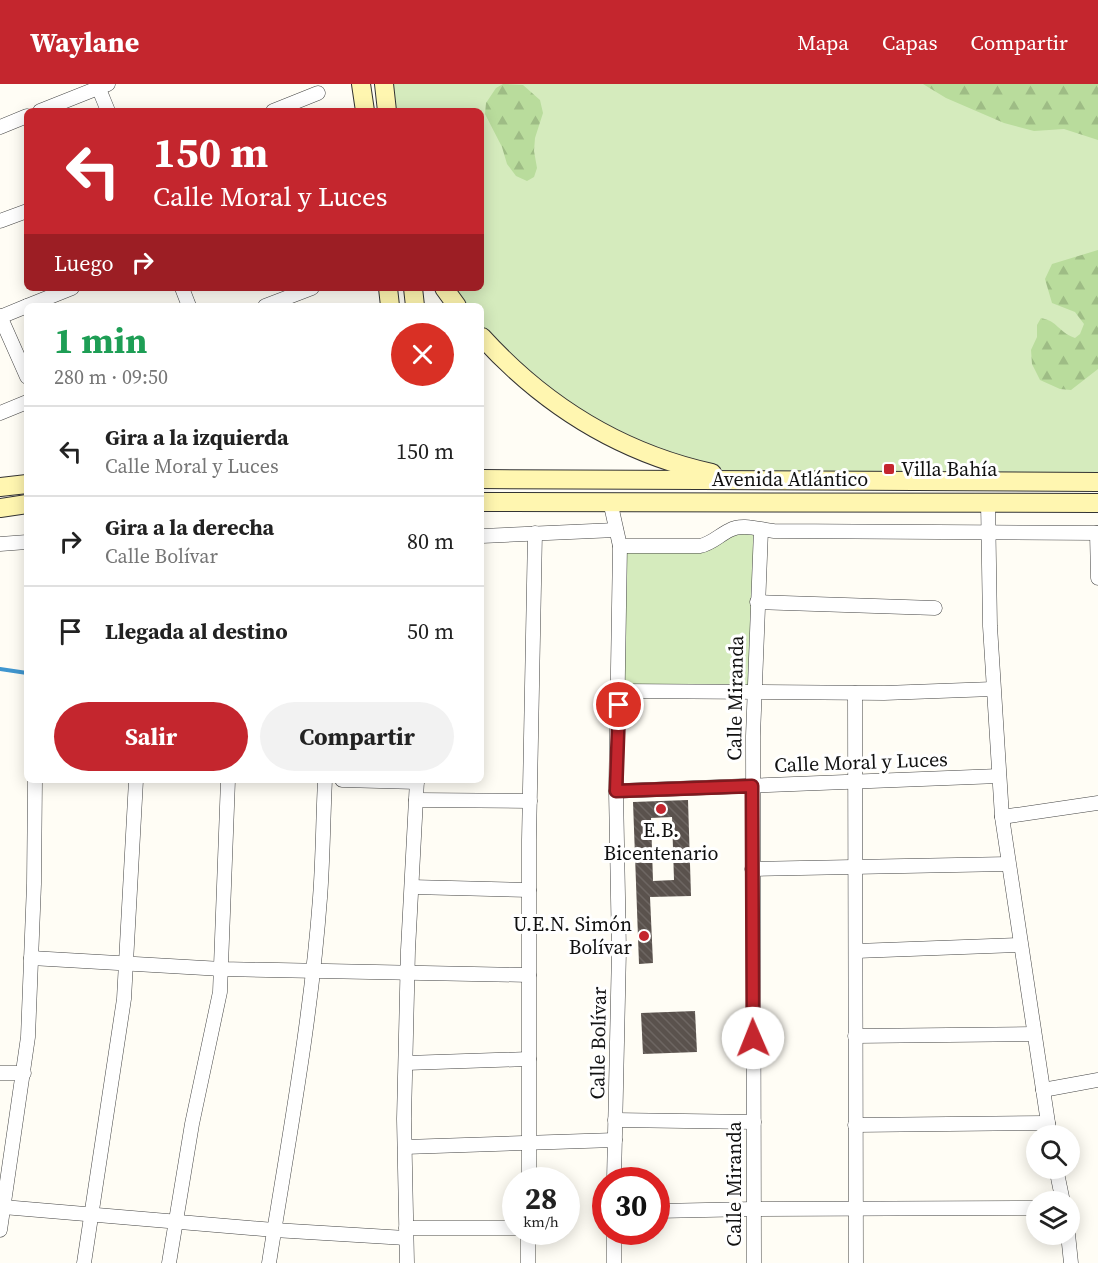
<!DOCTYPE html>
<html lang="es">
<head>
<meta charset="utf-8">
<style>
	:root { --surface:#fff; --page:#f2f2f2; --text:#222; --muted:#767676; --line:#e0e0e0; --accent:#c4262e }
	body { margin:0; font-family:"Source Serif 4",serif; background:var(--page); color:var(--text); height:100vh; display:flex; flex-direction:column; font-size:22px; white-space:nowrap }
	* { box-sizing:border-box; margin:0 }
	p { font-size:20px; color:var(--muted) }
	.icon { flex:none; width:33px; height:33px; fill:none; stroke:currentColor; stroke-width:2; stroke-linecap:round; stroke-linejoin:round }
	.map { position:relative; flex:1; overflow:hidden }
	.side { position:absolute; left:24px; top:219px; width:460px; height:480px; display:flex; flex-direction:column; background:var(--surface); border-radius:9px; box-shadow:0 3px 15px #0003 }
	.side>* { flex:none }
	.guide { position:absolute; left:24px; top:24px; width:460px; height:183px; border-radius:9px; box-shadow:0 3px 15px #0003; background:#c4262e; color:#fff; overflow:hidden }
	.fabs { position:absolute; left:1026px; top:1041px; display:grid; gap:12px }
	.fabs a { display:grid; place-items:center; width:54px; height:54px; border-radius:50%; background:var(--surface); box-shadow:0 3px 15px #0003; font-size:30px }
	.speed { position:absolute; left:502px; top:1083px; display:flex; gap:12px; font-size:30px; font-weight:700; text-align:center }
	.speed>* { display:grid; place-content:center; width:78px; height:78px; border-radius:50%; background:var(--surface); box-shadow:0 3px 15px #0003; line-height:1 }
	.speed small { font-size:15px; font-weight:400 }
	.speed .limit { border:9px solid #d22; background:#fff; color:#111 }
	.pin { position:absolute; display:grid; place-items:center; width:51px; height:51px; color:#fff; margin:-26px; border:3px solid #fff; border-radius:50%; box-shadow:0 2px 6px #0007 }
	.me { position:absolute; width:66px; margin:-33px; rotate:359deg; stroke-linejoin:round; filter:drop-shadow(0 0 4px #0008) }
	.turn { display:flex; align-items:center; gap:21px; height:126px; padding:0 30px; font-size:27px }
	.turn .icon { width:78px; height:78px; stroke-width:2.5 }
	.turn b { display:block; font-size:42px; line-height:51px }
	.then { display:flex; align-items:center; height:57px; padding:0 30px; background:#0003; gap:12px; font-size:22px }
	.round { display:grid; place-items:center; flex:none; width:63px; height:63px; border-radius:32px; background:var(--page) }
	.headline { display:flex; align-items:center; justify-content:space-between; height:102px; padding:0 30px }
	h1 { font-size:36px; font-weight:700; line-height:45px; color:#1e9e55 }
	.button { display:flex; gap:12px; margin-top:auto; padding:12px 30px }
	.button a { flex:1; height:69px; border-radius:36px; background:var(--accent); color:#fff; font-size:24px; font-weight:700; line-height:69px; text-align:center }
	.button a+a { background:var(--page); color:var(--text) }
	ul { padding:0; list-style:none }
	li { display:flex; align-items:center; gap:18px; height:90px; padding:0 30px; border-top:2px solid var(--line) }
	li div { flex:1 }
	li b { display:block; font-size:22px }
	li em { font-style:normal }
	header { display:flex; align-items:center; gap:36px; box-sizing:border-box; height:84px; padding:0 30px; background:var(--accent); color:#fff }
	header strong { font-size:28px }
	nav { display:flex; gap:33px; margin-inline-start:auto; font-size:21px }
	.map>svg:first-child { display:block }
</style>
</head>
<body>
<header>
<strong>Waylane</strong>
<nav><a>Mapa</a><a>Capas</a><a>Compartir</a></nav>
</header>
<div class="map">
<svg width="1098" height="1179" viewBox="0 0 1098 1179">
	<defs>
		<pattern id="forest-firs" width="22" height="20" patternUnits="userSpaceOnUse" patternTransform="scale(1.5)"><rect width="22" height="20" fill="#b9dc9c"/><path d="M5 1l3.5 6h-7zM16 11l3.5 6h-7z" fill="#9ebc85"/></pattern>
		<pattern id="building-back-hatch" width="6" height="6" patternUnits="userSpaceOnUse" patternTransform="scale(1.5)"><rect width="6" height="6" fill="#5a524d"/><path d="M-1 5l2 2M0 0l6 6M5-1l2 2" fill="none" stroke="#6d6662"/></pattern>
	</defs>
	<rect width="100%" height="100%" fill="#fffdf5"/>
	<g fill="#d5ebbd">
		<path d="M384,0H1098V398L716,390L604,349L482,253V222H457L444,204H482V27H387Z"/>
		<path d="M761,446L754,609L619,607L620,462L720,454Z"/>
	</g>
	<g fill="url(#forest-firs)">
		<path d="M503,0L523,1L540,16L543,29L535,54L534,67L537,84L534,93L527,97L516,92L507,80L502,63L485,30L486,19L496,4Z"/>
		<path d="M923,0H1098V56L1064,45L1034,47L1004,39L946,14Z"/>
		<path d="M1098,166V285L1071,306L1060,305L1040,296L1032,280L1031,266L1037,253V241L1041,234C1058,237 1058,248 1075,254L1080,250L1084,240L1075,228L1052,219L1045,195L1052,180Z"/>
	</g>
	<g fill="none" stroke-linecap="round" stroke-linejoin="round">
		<path stroke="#3f96cf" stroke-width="4" d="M0,585L27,589"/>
	</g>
	<g fill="url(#building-back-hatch)" fill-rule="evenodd">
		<path d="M688,716L691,812L650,813L653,879L639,880L633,718ZM672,733L674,796L653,797L651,734Z"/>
		<path d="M695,927L697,968L643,970L641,929Z"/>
	</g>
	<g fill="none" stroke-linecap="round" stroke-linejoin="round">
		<defs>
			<g id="street">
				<path d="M97,0L108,27"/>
				<path d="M40,27L108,0"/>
				<path d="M273,27L318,9"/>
				<path d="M0,43L27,32"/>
				<path d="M0,137L27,127"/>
				<path d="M182,204L189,222"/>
				<path d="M27,222L72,204"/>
				<path d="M265,222L312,204"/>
				<path d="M0,232L27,293"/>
				<path d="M0,233L27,222"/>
				<path d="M0,329L27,318"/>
				<path d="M610,417L620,462L616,707L619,866L614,1096"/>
				<path d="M988,418L990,542L1002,733L1050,1052"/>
				<path d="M1097,449L1098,494"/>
				<path d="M482,452L616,446"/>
				<path d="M0,460L27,458"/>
				<path d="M620,462H700C713,459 719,451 730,446C742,439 761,446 774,447L1098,449"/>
				<path d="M757,518L935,524"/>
				<path d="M619,607L884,609L993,605"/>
				<path d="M855,609L856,1179"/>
				<path d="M342,696L417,698"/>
				<path d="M616,707L999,692"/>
				<path d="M416,716L530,717"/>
				<path d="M1002,733L1098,719"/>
				<path d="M752,785L1008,780"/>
				<path d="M412,803L529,806"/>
				<path d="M856,867L1020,861"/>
				<path d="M31,874L222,885L529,891"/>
				<path d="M855,952L1034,950"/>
				<path d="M406,979L529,975"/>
				<path d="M0,989H24"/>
				<path d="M1043,1006L1098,996"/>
				<path d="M615,1036L754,1038"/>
				<path d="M855,1041L1048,1039"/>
				<path d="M405,1063L615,1056"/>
				<path d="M1056,1084L1063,1118"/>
				<path d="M529,1096V756L535,449"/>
				<path d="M3,1123L274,1146L406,1154"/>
				<path d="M657,1127L754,1125L1036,1124"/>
				<path d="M406,1144H516"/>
				<path d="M0,1146L28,953L34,800L35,696"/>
				<path d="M1068,1150L1071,1179"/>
				<path d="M84,1179L124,915L136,696"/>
				<path d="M169,1179L192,1040L220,908L228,696"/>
				<path d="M269,1179C288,1058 311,937 320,814C323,775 323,735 325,696"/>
				<path d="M407,1179L404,1035L408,866L417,696"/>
				<path d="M528,1179V1148"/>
				<path d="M614,1179V1148"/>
				<path d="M754,1179L753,652L761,446"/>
			</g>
			<g id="secondary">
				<path d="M361,0L365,27"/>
				<path d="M384,0L387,27"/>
				<path d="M388,204L390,222"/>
				<path d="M413,204L415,222"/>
				<path d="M444,204L457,222"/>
				<path d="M482,253C544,321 621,369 712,389"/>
				<path d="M482,395L1098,398"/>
				<path d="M0,403L27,400"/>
				<path d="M482,418L1098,419"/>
				<path d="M0,424L27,420"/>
			</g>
		</defs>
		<use href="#street" stroke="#444" stroke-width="15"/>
		<use href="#secondary" stroke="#333" stroke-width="20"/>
		<use href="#street" stroke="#fff" stroke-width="14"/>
		<use href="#secondary" stroke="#fff6b0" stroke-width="18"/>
	</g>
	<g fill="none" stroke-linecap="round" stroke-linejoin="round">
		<defs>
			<path id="route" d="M619,621L616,707L752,702L753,954"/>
		</defs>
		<use href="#route" stroke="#7f191e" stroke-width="15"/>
		<use href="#route" stroke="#c4262e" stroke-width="10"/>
	</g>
	<g fill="#c4262e" stroke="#fff" stroke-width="2">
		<rect x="883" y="379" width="12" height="12" rx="3"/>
		<circle cx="661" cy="725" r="6"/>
		<circle cx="644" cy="852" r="6"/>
	</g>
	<g text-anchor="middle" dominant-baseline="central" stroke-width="6" stroke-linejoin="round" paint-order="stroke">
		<g font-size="20" fill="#111" stroke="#fff" text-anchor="start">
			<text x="901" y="385">Villa Bahía</text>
			<text x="661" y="746" text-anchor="middle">E.B.<tspan x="661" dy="23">Bicentenario</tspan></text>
			<text x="632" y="840" text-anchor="end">U.E.N. Simón<tspan x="632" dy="23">Bolívar</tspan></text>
		</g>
		<g font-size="20" fill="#111" stroke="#fff">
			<text x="790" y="395">Avenida Atlántico</text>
			<text transform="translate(735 614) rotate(-89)">Calle Miranda</text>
			<text transform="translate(861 678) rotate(-2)">Calle Moral y Luces</text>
			<text transform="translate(598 959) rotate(-89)">Calle Bolívar</text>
			<text transform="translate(734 1100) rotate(-90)">Calle Miranda</text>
		</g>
	</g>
</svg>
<div class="fabs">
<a><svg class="icon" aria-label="search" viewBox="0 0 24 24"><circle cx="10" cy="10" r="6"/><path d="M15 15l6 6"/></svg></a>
<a><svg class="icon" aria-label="layers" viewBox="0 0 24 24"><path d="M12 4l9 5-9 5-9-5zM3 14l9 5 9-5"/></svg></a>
</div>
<div class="speed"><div>28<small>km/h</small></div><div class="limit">30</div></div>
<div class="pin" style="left:619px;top:621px;background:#d93025"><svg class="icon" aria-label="arrive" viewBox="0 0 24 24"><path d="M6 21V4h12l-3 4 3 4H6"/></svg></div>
<svg class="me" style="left:753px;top:954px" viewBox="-20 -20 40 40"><circle r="19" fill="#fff"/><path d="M0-13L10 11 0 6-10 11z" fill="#c4262e"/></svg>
<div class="guide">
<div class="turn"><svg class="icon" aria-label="left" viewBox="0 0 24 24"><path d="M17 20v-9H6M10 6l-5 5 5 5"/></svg><div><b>150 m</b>Calle Moral y Luces</div></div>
<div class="then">Luego<svg class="icon" aria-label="right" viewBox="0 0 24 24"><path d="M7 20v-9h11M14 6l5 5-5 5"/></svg></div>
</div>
<section class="side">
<div class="headline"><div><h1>1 min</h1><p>280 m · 09:50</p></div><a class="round" style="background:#d93025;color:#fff"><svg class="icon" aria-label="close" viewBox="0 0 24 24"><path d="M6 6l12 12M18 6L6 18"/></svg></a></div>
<ul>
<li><svg class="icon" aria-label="left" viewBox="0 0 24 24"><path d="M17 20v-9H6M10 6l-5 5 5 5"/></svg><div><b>Gira a la izquierda</b><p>Calle Moral y Luces</p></div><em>150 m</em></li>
<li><svg class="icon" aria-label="right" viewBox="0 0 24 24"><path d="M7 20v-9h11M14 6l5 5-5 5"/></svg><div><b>Gira a la derecha</b><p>Calle Bolívar</p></div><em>80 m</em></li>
<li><svg class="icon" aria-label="arrive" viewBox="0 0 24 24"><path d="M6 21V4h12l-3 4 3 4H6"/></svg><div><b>Llegada al destino</b></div><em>50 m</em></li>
</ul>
<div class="button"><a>Salir</a><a>Compartir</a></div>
</section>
</div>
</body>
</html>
